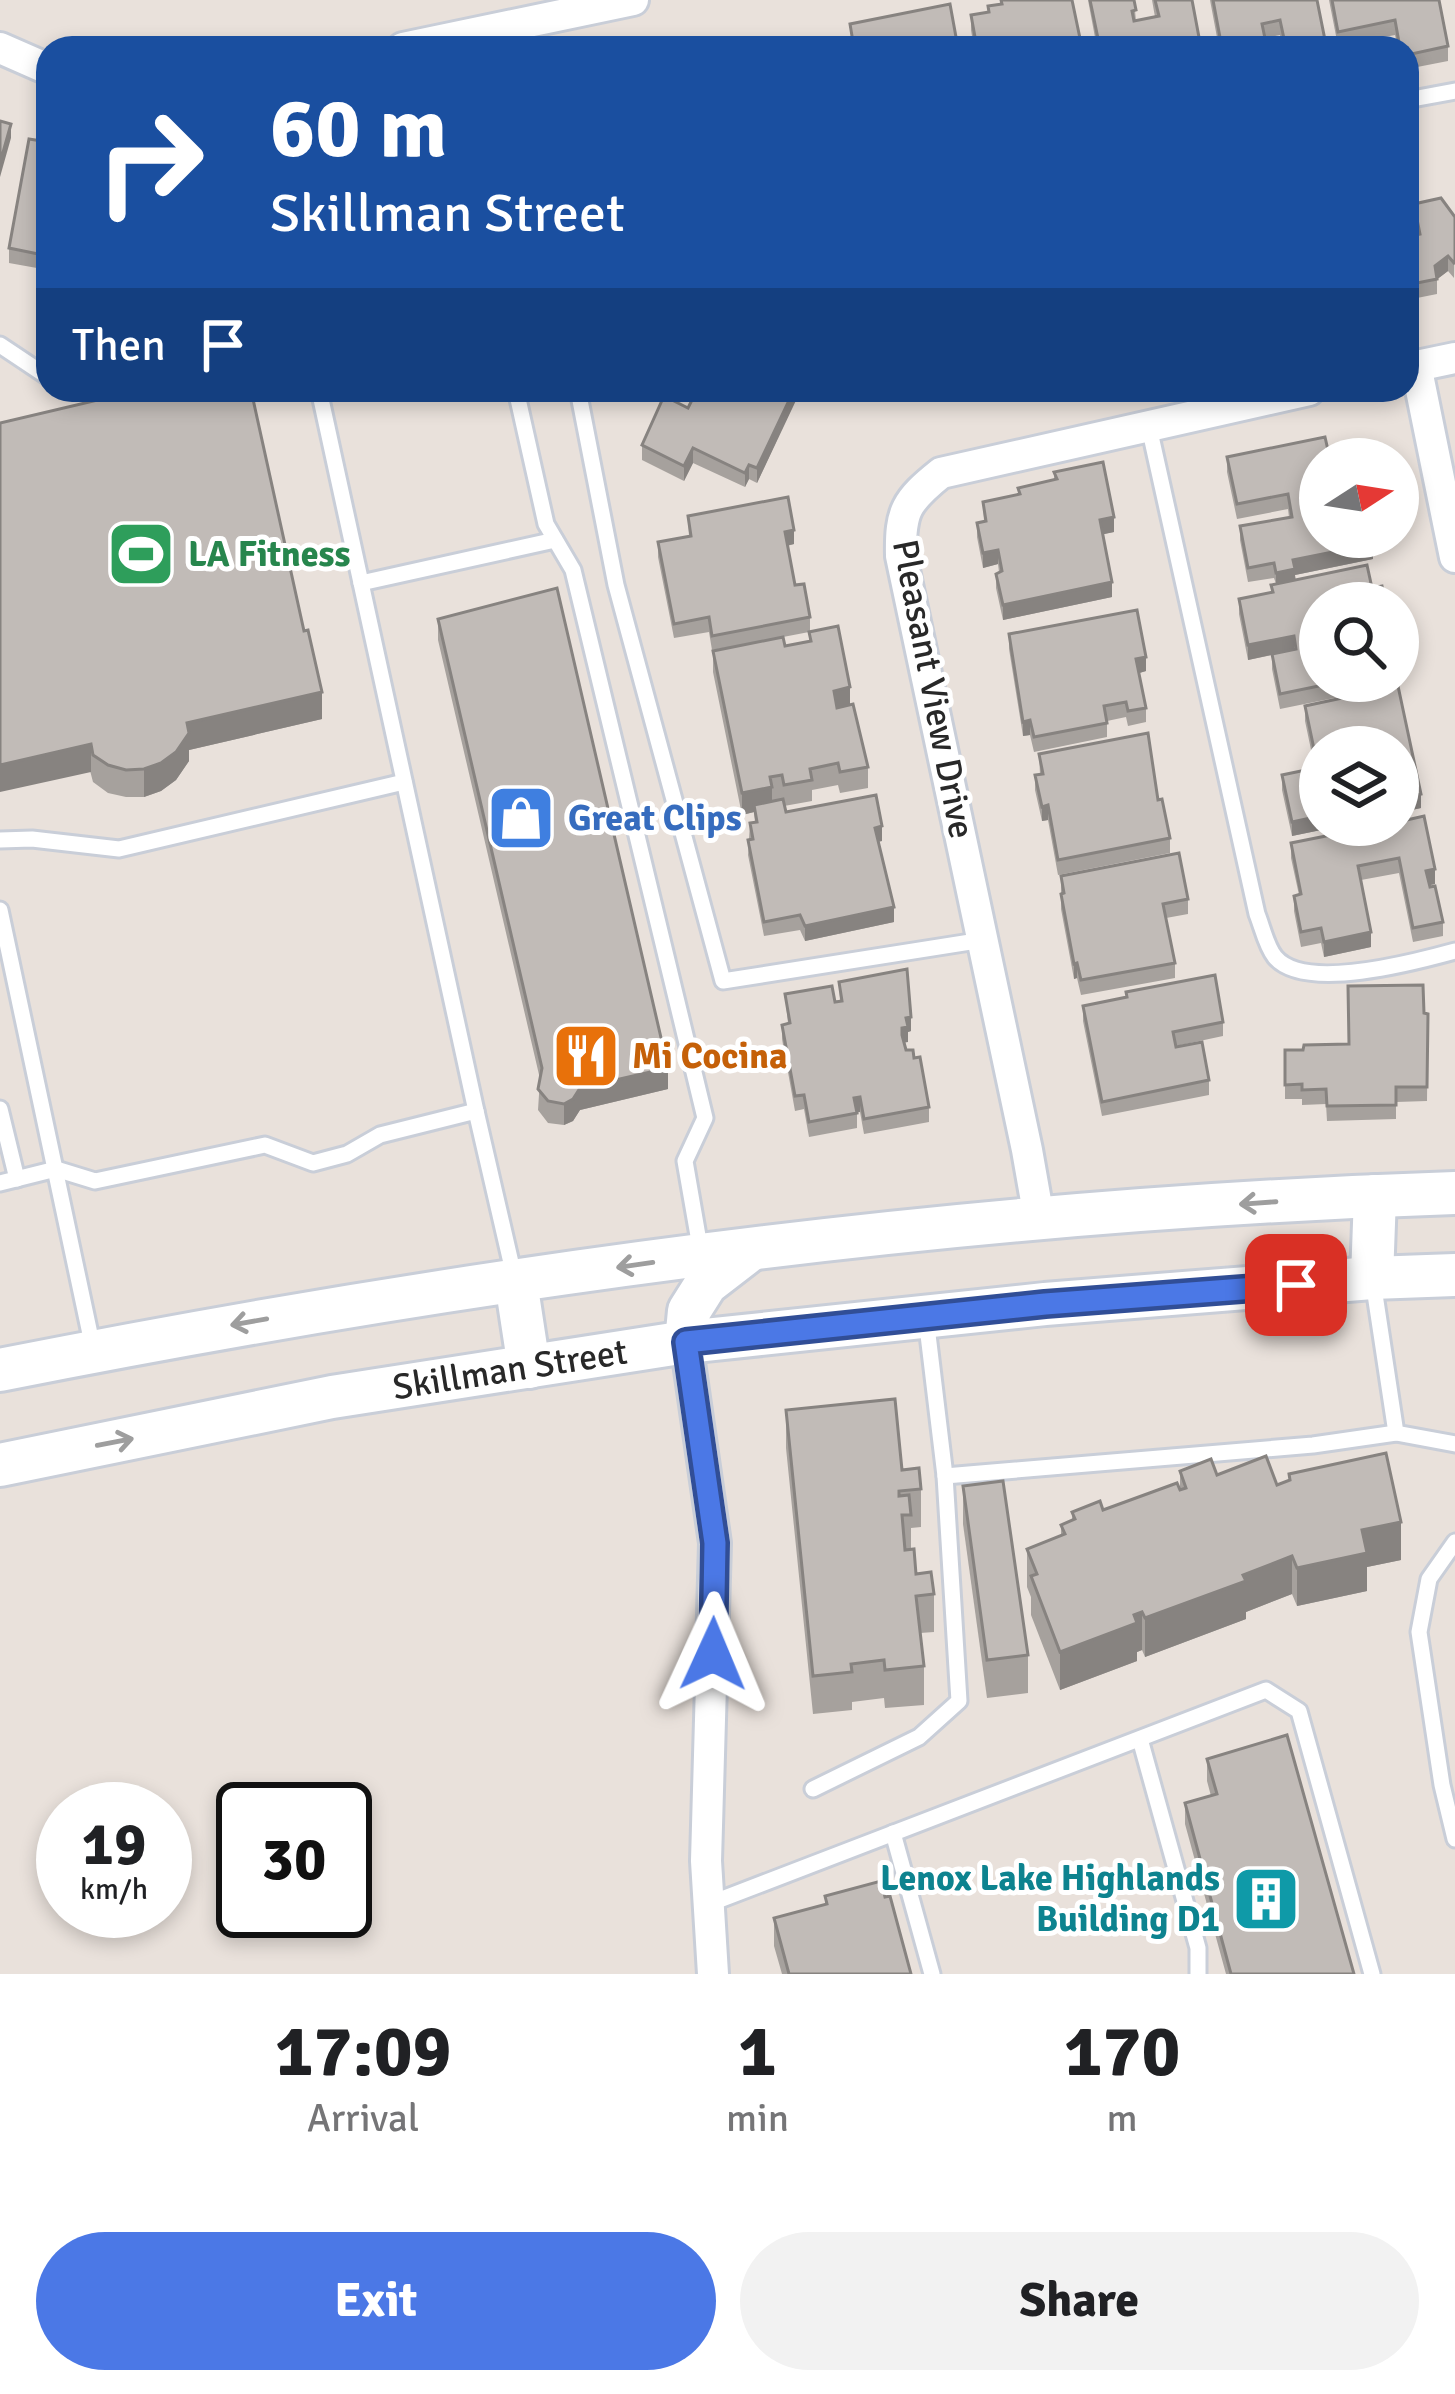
<!DOCTYPE html>
<html lang="en">
<head>
<meta charset="utf-8">
<style>
	:root { --surface:#fff; --page:#f2f2f2; --text:#202124; --muted:#757577; --accent:#4b78e6 }
	body { margin:0; font-family:Signika,sans-serif; background:var(--page); color:var(--text); height:100vh; display:flex; flex-direction:column; font-size:45px; white-space:nowrap }
	* { box-sizing:border-box; margin:0 }
	p { font-size:39px; color:var(--muted) }
	.icon { flex:none; width:66px; height:66px; fill:none; stroke:currentColor; stroke-width:2; stroke-linecap:round; stroke-linejoin:round }
	.map { position:relative; height:1974px; overflow:hidden }
	.drawer { display:flex; flex-direction:column; background:var(--surface); flex:1 }
	.drawer>* { flex:none }
	.top-card { position:absolute; left:36px; top:36px; width:1383px; height:366px; border-radius:36px; box-shadow:0 6px 18px #0003; background:#1a4fa0; color:#fff; overflow:hidden }
	.needle { width:78px; rotate:78deg }
	.fabs { position:absolute; left:1299px; top:438px; display:grid; gap:24px }
	.fabs a { display:grid; place-items:center; width:120px; height:120px; border-radius:50%; background:var(--surface); box-shadow:0 6px 18px #0003; font-size:60px }
	.speed { position:absolute; left:36px; top:1782px; display:flex; gap:24px; font-size:60px; font-weight:700; text-align:center }
	.speed>* { display:grid; place-content:center; width:156px; height:156px; border-radius:50%; background:var(--surface); box-shadow:0 6px 18px #0003; line-height:1 }
	.speed small { font-size:30px; font-weight:400 }
	.speed .limit { border:6px solid #111; border-radius:18px; background:#fff; color:#111 }
	.pin { position:absolute; display:grid; place-items:center; width:102px; height:102px; color:#fff; margin:-51px; border-radius:24px; box-shadow:0 6px 18px #0006 }
	.me { position:absolute; width:132px; margin:-66px; rotate:1deg; stroke-linejoin:round; filter:drop-shadow(0 0 9px #0008) }
	.turn { display:flex; align-items:center; gap:42px; height:252px; padding:0 36px; font-size:54px }
	.turn .icon { width:156px; height:156px; stroke-width:2.5 }
	.turn b { display:block; font-size:84px; line-height:102px }
	.then { display:flex; align-items:center; height:114px; padding:0 36px; background:#0003; gap:24px; font-size:45px }
	.eta { display:flex; justify-content:space-evenly; align-items:center; height:204px; text-align:center }
	.eta b { font-size:72px; font-weight:800; line-height:84px }
	.primary-button { display:flex; gap:24px; margin-top:auto; padding:24px 36px }
	.primary-button a { flex:1; height:138px; border-radius:72px; background:var(--accent); color:#fff; font-size:48px; font-weight:800; line-height:138px; text-align:center }
	.primary-button a+a { background:var(--page); color:var(--text) }
	.map>svg:first-child { display:block }
</style>
</head>
<body>
<div class="map">
<svg width="1455" height="1974" viewBox="0 0 1455 1974">
	<rect width="100%" height="100%" fill="#e9e1db"/>
	<g fill="none" stroke-linecap="round" stroke-linejoin="round">
		<defs>
			<g id="service">
				<path d="M1407,100L1455,91"/>
				<path d="M0,345L48,377"/>
				<path d="M319,390L476,1111"/>
				<path d="M516,390L546,524L573,570L705,1118L685,1161L701,1253"/>
				<path d="M578,390L616,585L723,981L983,940"/>
				<path d="M1149,427L1257,914C1262,926 1266,946 1275,957C1304,992 1415,962 1455,951"/>
				<path d="M361,583L555,540"/>
				<path d="M0,840L32,839L119,849L404,782"/>
				<path d="M0,910L93,1348"/>
				<path d="M0,1109L17,1179"/>
				<path d="M0,1183L56,1169L95,1181L265,1145L313,1163L347,1154L380,1135L476,1111L515,1280"/>
				<path d="M1373,1281L1396,1433L1455,1444"/>
				<path d="M926,1318L945,1476"/>
				<path d="M1455,1542L1429,1579L1419,1632L1442,1785L1455,1839"/>
				<path d="M1140,1739L1198,1948V1974"/>
				<path d="M813,1789L919,1737L959,1701L945,1476L1313,1445L1396,1433"/>
				<path d="M893,1833L932,1974"/>
				<path d="M709,1904L1266,1690L1299,1711L1372,1974"/>
			</g>
			<g id="minor">
				<path d="M0,48L48,69"/>
				<path d="M403,48L633,0"/>
				<path d="M1416,365L1455,557"/>
				<path d="M1407,368L1455,358"/>
				<path d="M1039,1218L1027,1150L901,556C900,511 906,501 941,473L1309,390"/>
				<path d="M686,1342L715,1543L706,1861L713,1974"/>
			</g>
			<g id="secondary">
				<path d="M1372,1278L1375,1196"/>
				<path d="M516,1282L529,1367"/>
				<path d="M686,1342L689,1311L706,1284L750,1250"/>
				<path d="M0,1370C479,1275 967,1209 1455,1193"/>
				<path id="s1" d="M0,1465L332,1397L686,1342L1045,1304L1372,1278L1455,1275"/>
			</g>
		</defs>
		<use href="#service" stroke="#c9ced8" stroke-width="21"/>
		<use href="#minor" stroke="#c9ced8" stroke-width="36"/>
		<use href="#secondary" stroke="#c9ced8" stroke-width="48"/>
		<use href="#service" stroke="#fff" stroke-width="15"/>
		<use href="#minor" stroke="#fff" stroke-width="30"/>
		<use href="#secondary" stroke="#fff" stroke-width="42"/>
	</g>
	<g fill="#a6a19d" fill-rule="evenodd">
		<path d="M1088,0H1134L1136,21L1155,17L1152,0H1192L1201,48H1097Z"/>
		<path d="M1210,0H1317L1326,48H1283L1280,35L1265,38L1267,48H1219Z"/>
		<path d="M1329,0H1439L1448,46V61L1407,69V48H1398L1395,35L1338,46Z"/>
		<path d="M988,6L1082,48H974L971,30V15L988,12Z"/>
		<path d="M48,142V270L9,263V248Z"/>
		<path d="M1414,204L1455,217L1454,278L1448,271L1437,279V294L1407,300V237L1417,235Z"/>
		<path d="M800,390L757,483L749,479L745,487L693,463L684,481L642,460V445L688,408Z"/>
		<path d="M0,423L322,719L189,750V761L176,780L161,791L144,797H126L108,793L93,782Z"/>
		<path d="M1227,457L1320,459L1373,559L1295,575L1320,681H1393V686L1280,709L1272,669V655L1248,660L1239,614V599L1271,593V585L1276,584L1274,578L1248,582L1240,540V526L1289,517L1288,509L1237,519L1227,472Z"/>
		<path d="M1054,472L1114,532L1103,534L1112,597L1003,620L996,588V574L999,572L998,564L983,568L977,537V523L984,521L983,502L1018,494V488L1054,479Z"/>
		<path d="M688,516L794,544L787,546L795,585L810,617V632L850,705L868,767V788L840,793L838,785L812,790V801L784,806L786,812L882,841L878,842L894,922L805,941L800,930L764,936L748,855L750,823L755,822L754,812L742,815L713,672V651L763,641L712,650L709,632L674,638L658,557V542L689,537ZM809,632V642L785,646L783,637Z"/>
		<path d="M438,619L668,1089L580,1110L573,1121L564,1125L548,1123L538,1110L540,1079L438,640Z"/>
		<path d="M1009,634L1146,671L1139,673L1146,708V722L1128,726L1126,717L1107,721V737L1034,752L1030,735L1023,736L1009,649Z"/>
		<path d="M1398,686L1421,794V808L1398,813V747H1320V762L1314,764L1305,721V706Z"/>
		<path d="M1039,754L1158,800L1170,838V853L1058,875L1048,820L1042,821L1035,790V775L1040,774Z"/>
		<path d="M1282,775L1320,825H1345L1292,836L1282,790Z"/>
		<path d="M1381,825L1435,884L1429,885L1443,922V936L1413,942L1399,873L1361,880L1371,947L1324,957L1321,943L1301,947L1294,911V896L1299,895L1291,858V843Z"/>
		<path d="M1061,876L1188,899V914L1166,918L1175,963V978L1081,995L1077,978L1074,979L1061,909Z"/>
		<path d="M839,982L911,1031L908,1032V1042H904L929,1107V1122L864,1134L860,1112H857V1128L809,1137L804,1109L795,1111L782,1039V1025L788,1023L785,994L835,1002L840,1001Z"/>
		<path d="M1126,992L1223,1022V1036L1176,1046L1209,1080V1095L1102,1116L1083,1021V1006L1126,998Z"/>
		<path d="M1424,1013L1428,1014L1427,1101L1396,1102V1119L1327,1121L1326,1104L1302,1105V1099H1285V1050H1303L1349,1044Z"/>
		<path d="M786,1410L902,1470L921,1489V1527L911,1528V1549L916,1574L934,1594V1632L920,1633L924,1666V1705L885,1708L884,1698L852,1702V1710L813,1714L786,1448Z"/>
		<path d="M1180,1471L1217,1475L1277,1485L1289,1481V1474L1401,1560L1367,1567V1591L1297,1606L1292,1594L1246,1612V1619L1145,1657L1142,1650L1137,1652V1661L1060,1690L1031,1615V1597L1027,1587V1549L1061,1536V1525L1072,1521V1512L1103,1510L1180,1490Z"/>
		<path d="M963,1486L1028,1655V1693L987,1698L963,1524Z"/>
		<path d="M1207,1759L1354,1974H1226L1185,1824V1803L1211,1796L1207,1781Z"/>
		<path d="M825,1896L885,1897L911,1974H782L774,1946V1918L825,1904Z"/>
	</g>
	<g fill="#878380">
		<path d="M11,124V138L0,177V163Z"/>
		<path d="M1448,256V271L1435,281V266Z"/>
		<path d="M794,390H800V392L757,483V468Z"/>
		<path d="M693,448V463L684,481V466Z"/>
		<path d="M749,465V479L745,487V473Z"/>
		<path d="M1114,517V532L1100,535V520Z"/>
		<path d="M794,530V544L785,546V532Z"/>
		<path d="M1373,544V559L1295,575V584L1276,588V573L1293,560Z"/>
		<path d="M998,550V564L983,568V553Z"/>
		<path d="M1112,582V597L1003,620V605Z"/>
		<path d="M1294,636V650L1248,660V645Z"/>
		<path d="M1146,657V671L1136,674V659Z"/>
		<path d="M850,687V709L834,712V691Z"/>
		<path d="M322,692V719L189,750V761L176,780L161,791L144,797V769L187,723Z"/>
		<path d="M1030,720V735L1023,736V722Z"/>
		<path d="M91,744V772L0,792V765Z"/>
		<path d="M1320,748V762L1314,764V749Z"/>
		<path d="M772,787V808L754,805V812L742,815V793Z"/>
		<path d="M1421,794V808L1398,813V799Z"/>
		<path d="M1048,805V820L1042,821V807Z"/>
		<path d="M1320,816V825H1345L1292,836V822Z"/>
		<path d="M882,826V841L875,842V828Z"/>
		<path d="M1435,869V884L1426,886V871Z"/>
		<path d="M894,907V922L805,941V926Z"/>
		<path d="M1371,932V947L1324,957V942Z"/>
		<path d="M1077,963V978L1074,979V964Z"/>
		<path d="M911,1017V1031L908,1032V1042L902,1043V1028L906,1018Z"/>
		<path d="M668,1068V1089L580,1110L573,1121L564,1125V1104L580,1088Z"/>
		<path d="M860,1097V1112L854,1113V1098Z"/>
		<path d="M1401,1522V1560L1367,1567V1591L1297,1606V1568L1362,1530Z"/>
		<path d="M1292,1556V1594L1246,1612V1619L1145,1657V1618L1243,1575Z"/>
		<path d="M1142,1612V1650L1137,1652V1661L1060,1690V1652Z"/>
	</g>
	<g fill="#c1bbb7" stroke="#878380" stroke-width="3">
		<path d="M1001,0H1072L1082,48H977L971,15L989,12L988,6L1002,4Z"/>
		<path d="M1090,0H1134L1136,10L1132,11L1134,21L1159,16L1155,0H1192L1201,48H1169V46L1157,48H1100Z"/>
		<path d="M1213,0H1317L1326,45L1311,48H1286L1280,20L1262,24L1267,48H1222Z"/>
		<path d="M1332,0H1439L1448,46L1407,55V48H1400L1395,20L1338,32Z"/>
		<path d="M950,4L958,48H854L850,24Z"/>
		<path d="M835,39L837,48H786Z"/>
		<path d="M0,121L11,124L0,163Z"/>
		<path d="M29,139L48,142V256L9,248Z"/>
		<path d="M1441,198L1455,217V262L1454,263L1448,256L1435,266L1437,279L1407,285V237L1420,234L1414,204Z"/>
		<path d="M140,390H251L304,631L308,630L322,692L187,723L189,733L176,752L161,763L144,769L126,770L108,765L93,755L91,744L0,765V423Z"/>
		<path d="M697,390H794L757,468L749,465L745,473L693,448L684,466L642,445L664,396L688,408Z"/>
		<path d="M1325,437L1330,459H1320V537H1372L1373,544L1293,560L1295,569L1276,573L1274,563L1248,568L1240,526L1292,517L1288,494L1237,504L1227,457Z"/>
		<path d="M1103,462L1114,517L1100,520L1112,582L1003,605L996,574L1002,571L998,550L983,553L977,523L986,521L983,502L1020,494L1018,488L1057,479L1054,472Z"/>
		<path d="M788,497L794,530L785,532L789,553L795,585L804,584L810,617L712,636L709,617L674,624L658,542L691,536L688,516Z"/>
		<path d="M1367,565L1372,588L1382,586L1385,603H1320V681H1343L1280,694L1272,654L1296,649L1294,636L1248,645L1239,599L1273,592L1271,585Z"/>
		<path d="M557,588L668,1068L580,1088L573,1099L564,1104L548,1101L538,1089L542,1068L438,619Z"/>
		<path d="M1137,610L1146,657L1136,659L1146,708L1128,711L1126,702L1104,706L1107,723L1034,737L1030,720L1023,722L1009,634Z"/>
		<path d="M838,626L850,687L834,691L837,708L853,704L868,767L840,772L838,763L810,769L812,780L784,785L782,775L770,777L772,787L742,793L713,651L783,637L785,646L811,641L809,632Z"/>
		<path d="M1398,686L1421,794L1398,799V747H1341V743L1314,749L1305,706Z"/>
		<path d="M1148,733L1158,800L1162,799L1170,838L1058,860L1048,805L1042,807L1035,775L1043,774L1039,754Z"/>
		<path d="M1320,767V816L1292,822L1282,775Z"/>
		<path d="M876,795L882,826L875,828L894,907L805,926L800,915L764,922L748,840L753,839L750,823L757,822L754,805L783,799L786,812Z"/>
		<path d="M1424,816L1435,869L1426,871L1430,887L1435,886L1443,922L1413,928L1399,858L1358,866L1371,932L1324,942L1321,928L1301,932L1294,896L1301,894L1291,843L1381,825H1398V822Z"/>
		<path d="M1179,853L1188,899L1163,904L1175,963L1081,980L1077,963L1074,964L1061,894L1064,893L1061,876Z"/>
		<path d="M907,969L911,1017L906,1018L908,1027L902,1028V1035L906,1050H913L914,1058L920,1057L929,1107L864,1119L860,1097L854,1098L857,1113L809,1122L804,1095L795,1096L782,1025L790,1023L785,994L832,986L835,1002L842,1001L839,982Z"/>
		<path d="M1215,975L1223,1022L1173,1032L1176,1047L1202,1042L1209,1080L1102,1102L1083,1006L1127,997L1126,992Z"/>
		<path d="M1423,985L1424,1013L1428,1014L1427,1087H1396V1105L1327,1106L1326,1089L1302,1090V1084L1285,1085V1050H1303L1304,1045L1349,1044L1348,986Z"/>
		<path d="M895,1399L902,1470L919,1468L921,1489L899,1491V1496L909,1495L911,1515H902L905,1550L914,1549L916,1574L931,1572L934,1594L916,1596L924,1666L885,1670L884,1660L851,1664L852,1672L813,1676L786,1410Z"/>
		<path d="M1386,1453L1401,1522L1362,1530L1367,1553L1297,1568L1292,1556L1243,1575L1246,1581L1145,1618L1142,1612L1134,1615L1137,1623L1060,1652L1031,1576L1037,1574L1027,1549L1065,1534L1061,1525L1075,1519L1072,1512L1100,1501L1103,1510L1177,1483L1180,1490L1186,1488L1180,1471L1211,1459L1217,1475L1266,1456L1277,1485L1290,1480L1289,1474Z"/>
		<path d="M1003,1481L1028,1655L987,1660L963,1486Z"/>
		<path d="M1287,1735L1354,1974H1231L1185,1803L1217,1794L1207,1759Z"/>
		<path d="M881,1881L885,1897L890,1896L911,1974H789L774,1918L827,1904L825,1896Z"/>
	</g>
	<defs><path id="oneway-shaft" d="M-6 0H5M1.5-3L5.5 0L1.5 3" fill="none" stroke-width="1.6" stroke-linecap="round" stroke-linejoin="round" transform="scale(3)"/></defs>
	<g stroke="#9e9e9e">
		<use href="#oneway-shaft" transform="translate(1258 1203) rotate(176)"/>
		<use href="#oneway-shaft" transform="translate(635 1265) rotate(172)"/>
		<use href="#oneway-shaft" transform="translate(249 1322) rotate(170)"/>
		<use href="#oneway-shaft" transform="translate(115 1442) rotate(-11)"/>
	</g>
	<g fill="none" stroke-linecap="round" stroke-linejoin="round">
		<defs>
			<path id="route" d="M713,1654L715,1543L686,1342L1045,1304L1296,1285"/>
		</defs>
		<use href="#route" stroke="#314e96" stroke-width="30"/>
		<use href="#route" stroke="#4b78e6" stroke-width="21"/>
	</g>
	<defs>
		<symbol id="stadium-square" viewBox="-11 -11 22 22"><rect x="-9" y="-9" width="18" height="18" rx="4" fill="#2e9e5b" stroke="#fff"/><path d="M0-5a6.5 5 0 1 0 0 10a6.5 5 0 1 0 0-10ZM-3.5-1.8h7v3.6h-7Z" fill="#fff"/></symbol>
		<symbol id="shop-square" viewBox="-11 -11 22 22"><rect x="-9" y="-9" width="18" height="18" rx="4" fill="#3f7fe0" stroke="#fff"/><path d="M-5-2.5h2.3a2.7 3.5 0 0 1 5.4 0H5L5.5 6h-11ZM-1.5-2.5h3a1.5 2.3 0 0 0-3 0Z" fill="#fff"/></symbol>
		<symbol id="restaurant-square" viewBox="-11 -11 22 22"><rect x="-9" y="-9" width="18" height="18" rx="4" fill="#e8710a" stroke="#fff"/><path d="M-5-6h1v4h1v-4h1v4h1v-4h1v5L-1.5 .5V6h-2V.5L-5-1ZM5-6V6H3V1.5H1.5Q1.5-4 5-6Z" fill="#fff"/></symbol>
		<symbol id="building-square" viewBox="-11 -11 22 22"><rect x="-9" y="-9" width="18" height="18" rx="4" fill="#0f9aa8" stroke="#fff"/><path d="M-4-6H4V6H1V3H-1V6H-4ZM-2.5-4.3h1.7v1.8h-1.7ZM.8-4.3h1.7v1.8H.8ZM-2.5-1h1.7V.8h-1.7ZM.8-1h1.7V.8H.8Z" fill="#fff"/></symbol>
	</defs>
	<g fill-rule="evenodd">
		<use href="#stadium-square" x="103" y="516" width="76" height="76"/>
		<use href="#shop-square" x="483" y="780" width="76" height="76"/>
		<use href="#restaurant-square" x="548" y="1018" width="76" height="76"/>
		<use href="#building-square" x="1228" y="1861" width="76" height="76"/>
	</g>
	<g text-anchor="middle" dominant-baseline="central" stroke-width="10" stroke-linejoin="round" paint-order="stroke">
		<g font-size="36" font-weight="bold" fill="#27864d" stroke="#fff" text-anchor="start">
			<text x="188" y="554">LA Fitness</text>
		</g>
		<g font-size="36" fill="#282828" stroke="#fff">
			<text transform="translate(933 689) rotate(79)">Pleasant View Drive</text>
			<text stroke="none"><textPath href="#s1" startOffset="519">Skillman Street</textPath></text>
		</g>
		<g font-size="36" font-weight="bold" fill="#366cbe" stroke="#fff" text-anchor="start">
			<text x="568" y="818">Great Clips</text>
		</g>
		<g font-size="36" font-weight="bold" fill="#c56008" stroke="#fff" text-anchor="start">
			<text x="632" y="1056">Mi Cocina</text>
		</g>
		<g font-size="36" font-weight="bold" fill="#0d838f" stroke="#fff" text-anchor="end">
			<text x="1220" y="1878">Lenox Lake Highlands<tspan x="1220" dy="41">Building D1</tspan></text>
		</g>
	</g>
</svg>
<div class="fabs">
<a><svg class="needle" viewBox="-14 -14 28 28"><path d="M0-13l5 13h-10z" fill="#e53935"/><path d="M0 13l5-13h-10z" fill="#757577"/></svg></a>
<a><svg class="icon" aria-label="search" viewBox="0 0 24 24"><circle cx="10" cy="10" r="6"/><path d="M15 15l6 6"/></svg></a>
<a><svg class="icon" aria-label="layers" viewBox="0 0 24 24"><path d="M12 4l9 5-9 5-9-5zM3 14l9 5 9-5"/></svg></a>
</div>
<div class="speed"><div>19<small>km/h</small></div><div class="limit">30</div></div>
<div class="pin" style="left:1296px;top:1285px;background:#d93025"><svg class="icon" aria-label="arrive" viewBox="0 0 24 24"><path d="M6 21V4h12l-3 4 3 4H6"/></svg></div>
<svg class="me" style="left:713px;top:1654px" viewBox="-20 -20 40 40"><path d="M0-17L14 15 0 8-14 15z" fill="#4b78e6" stroke="#fff" stroke-width="4"/></svg>
<div class="top-card">
<div class="turn"><svg class="icon" aria-label="right" viewBox="0 0 24 24"><path d="M7 20v-9h11M14 6l5 5-5 5"/></svg><div><b>60 m</b>Skillman Street</div></div>
<div class="then">Then<svg class="icon" aria-label="arrive" viewBox="0 0 24 24"><path d="M6 21V4h12l-3 4 3 4H6"/></svg></div>
</div>
</div>
<section class="drawer">
<div class="eta">
<div><b>17:09</b><p>Arrival</p></div>
<div><b>1</b><p>min</p></div>
<div><b>170</b><p>m</p></div>
</div>
<div class="primary-button"><a>Exit</a><a>Share</a></div>
</section>
</body>
</html>
